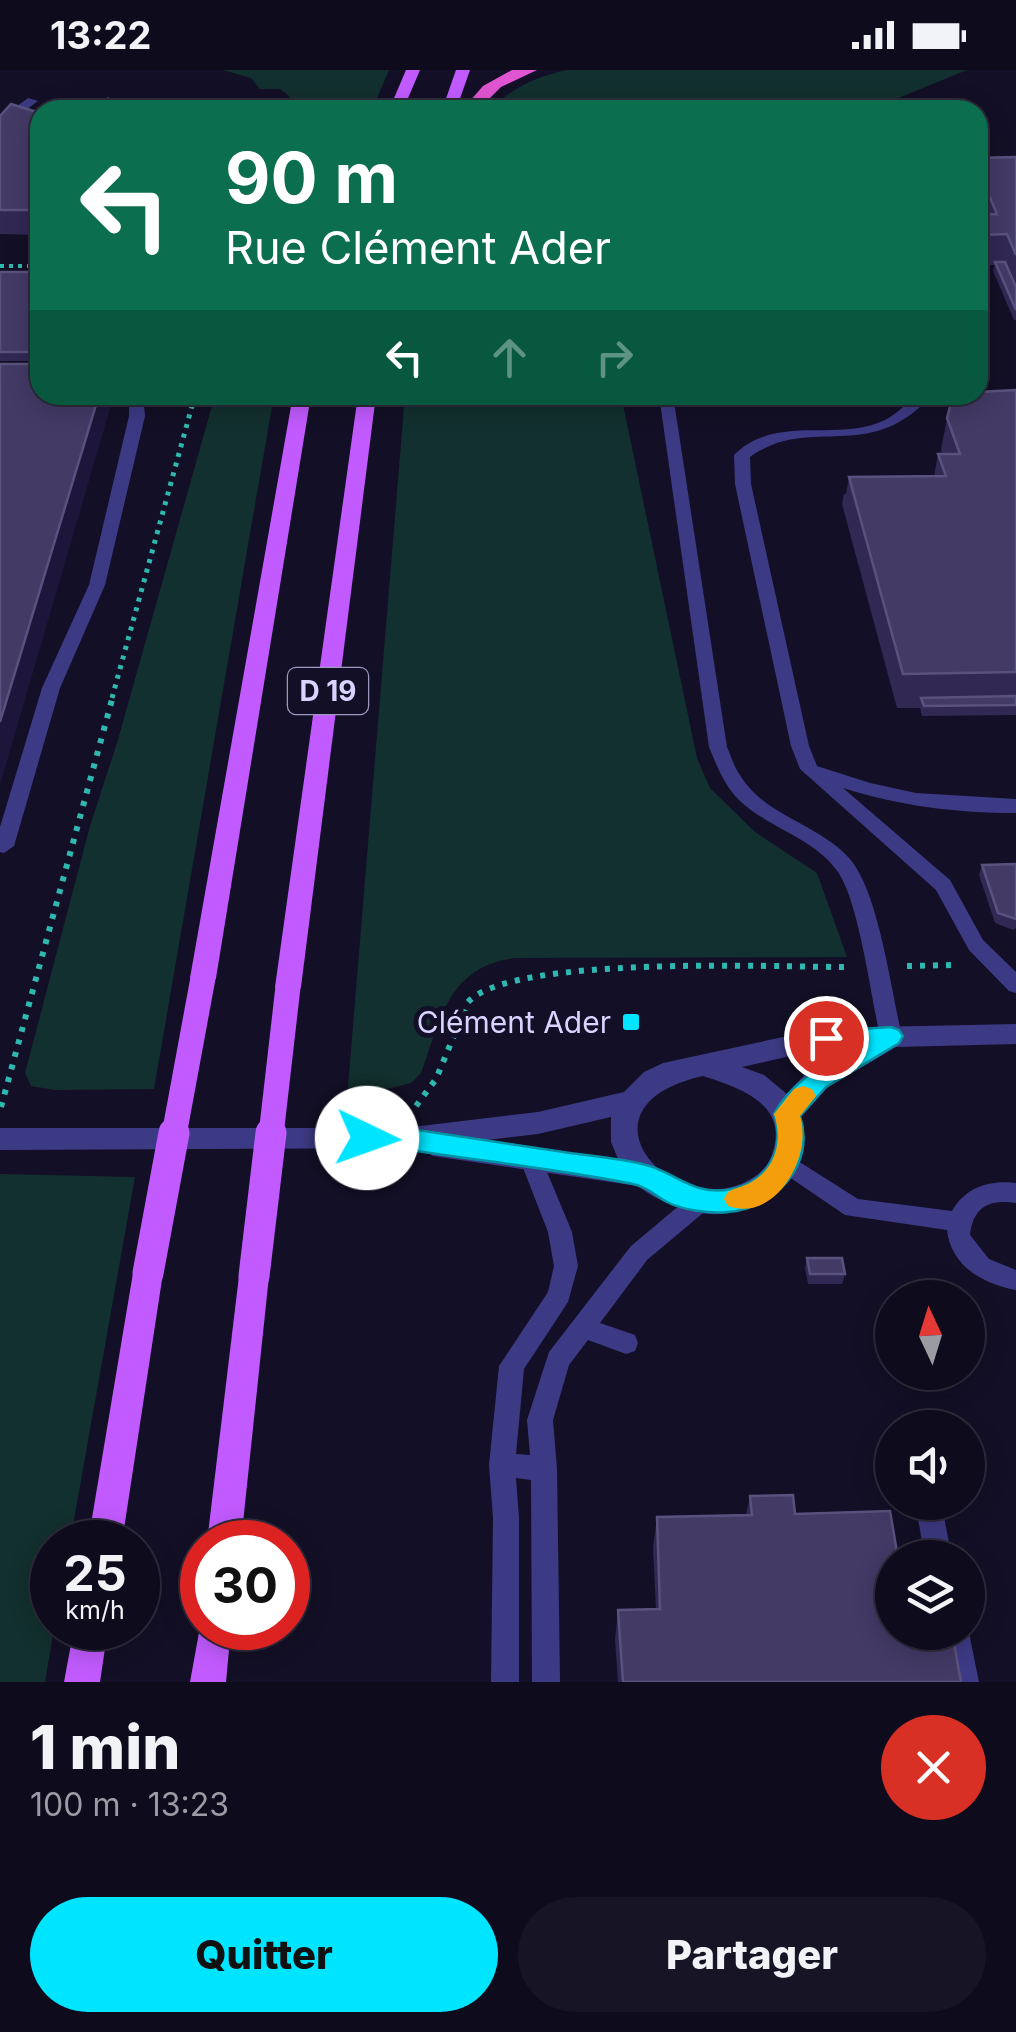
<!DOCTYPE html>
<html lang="fr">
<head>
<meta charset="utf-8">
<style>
	:root { --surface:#0e0b1c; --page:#171425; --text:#f1f3f6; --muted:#9b9ba3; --line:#2e2b3b; --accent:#00e5ff }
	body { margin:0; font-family:Inter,sans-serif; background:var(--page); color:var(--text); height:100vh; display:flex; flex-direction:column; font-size:38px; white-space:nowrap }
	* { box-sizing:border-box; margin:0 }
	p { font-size:32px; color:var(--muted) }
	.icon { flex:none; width:55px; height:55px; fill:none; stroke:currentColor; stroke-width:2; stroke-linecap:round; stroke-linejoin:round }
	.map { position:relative; height:1612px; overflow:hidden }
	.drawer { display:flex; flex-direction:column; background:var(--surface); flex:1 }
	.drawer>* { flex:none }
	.top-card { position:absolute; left:30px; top:30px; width:958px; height:305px; border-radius:30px; box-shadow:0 5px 25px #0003,0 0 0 2px var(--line); background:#0b6e4f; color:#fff; overflow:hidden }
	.needle { width:65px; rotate:356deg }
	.buttons { position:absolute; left:875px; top:1210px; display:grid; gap:20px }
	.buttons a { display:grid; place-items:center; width:110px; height:110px; border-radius:50%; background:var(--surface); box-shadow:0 5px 25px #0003,0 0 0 2px var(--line); font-size:50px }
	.speed { position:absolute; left:30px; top:1450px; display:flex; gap:20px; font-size:50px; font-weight:700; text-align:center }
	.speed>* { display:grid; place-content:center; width:130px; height:130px; border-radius:50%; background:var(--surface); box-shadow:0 5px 25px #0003,0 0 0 2px var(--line); line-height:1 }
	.speed small { font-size:25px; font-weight:400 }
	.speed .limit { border:15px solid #d22; background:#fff; color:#111 }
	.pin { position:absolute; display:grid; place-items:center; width:85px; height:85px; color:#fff; margin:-42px; border:5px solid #fff; border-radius:50%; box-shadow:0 2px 10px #0007 }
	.me { position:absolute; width:110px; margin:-55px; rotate:93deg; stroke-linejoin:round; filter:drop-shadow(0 0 8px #0008) }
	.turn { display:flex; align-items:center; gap:35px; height:210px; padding:0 30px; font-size:45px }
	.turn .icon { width:130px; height:130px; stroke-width:2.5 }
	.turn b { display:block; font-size:70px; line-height:85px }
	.lanes { display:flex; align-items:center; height:95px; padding:0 30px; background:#0003; justify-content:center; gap:50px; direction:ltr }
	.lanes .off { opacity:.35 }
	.round { display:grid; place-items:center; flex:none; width:105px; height:105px; border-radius:52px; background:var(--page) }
	.headline { display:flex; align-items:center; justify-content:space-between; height:170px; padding:0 30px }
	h1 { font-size:60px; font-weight:800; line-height:75px }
	.cta { display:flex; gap:20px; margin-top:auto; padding:20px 30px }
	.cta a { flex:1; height:115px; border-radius:60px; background:var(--accent); color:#111; font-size:40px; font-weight:800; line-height:115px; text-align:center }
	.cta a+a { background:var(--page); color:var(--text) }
	.status { display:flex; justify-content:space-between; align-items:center; height:70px; padding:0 50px; background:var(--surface); direction:ltr }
	.status svg { height:28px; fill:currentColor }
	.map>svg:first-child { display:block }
</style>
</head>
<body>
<div class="status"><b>13:22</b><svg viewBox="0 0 49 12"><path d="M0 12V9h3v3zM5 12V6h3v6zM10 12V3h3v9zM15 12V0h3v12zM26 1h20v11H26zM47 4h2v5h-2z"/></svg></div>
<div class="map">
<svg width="1016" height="1612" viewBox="0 0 1016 1612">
	<rect width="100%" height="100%" fill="#130f26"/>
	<g fill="#12302f">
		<path d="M223,0H389L372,40H291L289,26L280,19H260L251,8Z"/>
		<path d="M567,0H967L869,40H489C514,17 535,7 567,0Z"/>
		<path d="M215,325H274L154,1019L55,1020L31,1016L25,1003L90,756L117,673Z"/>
		<path d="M405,325H621L697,688L710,718L755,762L817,803L847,887L515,888C448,897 441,948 421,1003L411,1013L347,1029Z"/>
		<path d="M0,1104L135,1107L70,1472H52L54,1558L45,1612H0Z"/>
	</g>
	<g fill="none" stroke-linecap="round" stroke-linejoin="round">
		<path stroke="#2fb8b0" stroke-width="4" stroke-dasharray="4 5" stroke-linecap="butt" d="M0,196H40"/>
		<path stroke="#2fb8b0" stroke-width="5" stroke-dasharray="4 6" stroke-linecap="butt" d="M112,628L195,325"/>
		<g stroke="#2fb8b0" stroke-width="6" stroke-dasharray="5 8" stroke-linecap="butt">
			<path d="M907,896L955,895"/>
			<path d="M416,1036L436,1009L468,932C512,885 773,897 845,897"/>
			<path d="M1,1037L113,626"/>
		</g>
		<g fill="#3d3a85" fill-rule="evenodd">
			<path d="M108,27L114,31L112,34L94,40H77Z"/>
			<path d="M28,28L38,31L0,59V49Z"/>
			<path d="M129,325H143L145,346L105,515L60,618L14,776L4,783L0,782V757L42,618L89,515L129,346Z"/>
			<path d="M659,325H673L727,677C731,686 734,697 740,705C764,746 820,754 850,789C879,823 891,921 902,966L899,972H883L880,966C871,927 859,832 838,802C815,768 768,758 739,730C724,715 717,696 709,677Z"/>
			<path d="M916,325H932C868,396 811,343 750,387L751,414L809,676L817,696L870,713L916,723L1016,729V743C956,743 900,736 843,718L950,810L983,870L1016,902V923L1009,921L969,880L936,820L800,699L791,676L735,414L734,385C776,343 837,373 885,350C897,344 906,334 916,325Z"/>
			<path d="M531,1081L539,1083L542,1090L572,1162L578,1196L568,1232L524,1299L516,1384L530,1385L527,1350L549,1282L631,1176L693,1124L701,1121L709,1124L713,1131L709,1138L647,1190L600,1253L635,1265L638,1273L635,1281L626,1284L588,1270L569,1295L553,1350L557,1399L560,1612H532L531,1410L516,1408L519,1448V1612H491L493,1448L489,1395L499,1296L548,1222L554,1196L548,1162L520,1090L523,1083Z"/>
			<path d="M787,1084L858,1129L952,1141C966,1117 989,1110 1016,1113V1133C989,1129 973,1137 970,1165L989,1189L1016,1200V1220C983,1214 951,1196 947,1160L845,1145L779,1100L775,1093L779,1086Z"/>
			<path d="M915,1432H941L952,1488H925Z"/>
			<path d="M968,1558L979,1612H951L941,1562H968Z"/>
		</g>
		<path fill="#3d3a85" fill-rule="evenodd" d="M1016,954V974L896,977L827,1018L800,1048C821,1102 759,1147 709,1144C685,1142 657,1131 638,1116L433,1086L421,1078L0,1080V1058H404L538,1042L624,1022L644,1002L663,993L825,958ZM825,978H849L807,1002L787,1024L764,1005L742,997ZM703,1006C734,1016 782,1031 775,1072C773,1088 766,1100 751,1109C673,1155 567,1036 703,1006ZM611,1047V1072L618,1089L487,1070L538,1064Z"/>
		<g fill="#c25bff" fill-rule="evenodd">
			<path d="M406,0H420L403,40H389Z"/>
			<path d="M456,0H470L456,40H442Z"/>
			<path d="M293,325H311L216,908L212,915H194L190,908Z"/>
			<path d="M358,325H376L301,917L297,924H279L275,917Z"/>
			<path d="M148,1190L159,1194L163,1203L122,1472H88L133,1203L137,1194Z"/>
			<path d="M254,1193L265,1197L269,1206L241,1472H207L239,1206L243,1197Z"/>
			<path d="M202,1546V1558H231L226,1612H190Z"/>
			<path d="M74,1558H108L100,1612H64Z"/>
		</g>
		<path fill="#e055d1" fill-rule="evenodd" d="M512,0H537L501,17L478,40H462L483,16Z"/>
		<g stroke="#c25bff" stroke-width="25">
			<path d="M174,1065L203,908"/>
			<path d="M271,1065L288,917"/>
		</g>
		<g stroke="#c25bff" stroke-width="31">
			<path d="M148,1203L174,1063"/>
			<path d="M254,1206L271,1063"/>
		</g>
	</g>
	<g fill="#312854">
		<path d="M40,43V165L0,164V46Z"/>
		<path d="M1016,87V250H1014L993,201L995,195H978V88Z"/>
		<rect x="0" y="202" width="40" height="89"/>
		<path d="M1016,320V645L922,646L920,638H897L842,434L844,424H846L849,407L934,406L938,384H942L941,380L947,348Z"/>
		<path d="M1016,794V858L1013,860L995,853L979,805L982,795Z"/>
		<path d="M807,1188L845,1204L842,1214H808L805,1198Z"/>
		<path d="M750,1426L795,1444L892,1562L961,1612H618L615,1569L618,1540L656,1539L653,1478L657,1447L746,1445Z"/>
	</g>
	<path fill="#1d163a" d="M99,325H114L0,715V652Z"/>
	<g fill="#433a66" stroke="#5a527e" stroke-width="2.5">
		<path d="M11,34L40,43V140H0V46Z"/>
		<path d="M1016,87V185L1007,164L981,165L978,156V145L997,144L978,100V88Z"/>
		<path d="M995,192H1005L1016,217V240Z"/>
		<rect x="0" y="202" width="40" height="80"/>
		<path d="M0,294H40V325H99L0,652Z"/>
		<path d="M1016,320V602L903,604L849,407L946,406L938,384H960L947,348L951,333L965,325H978V322Z"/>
		<path d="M1016,626V635L924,636L921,628Z"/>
		<path d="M1016,794V849L998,843L982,795Z"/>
		<path d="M807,1188H842L845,1204H810Z"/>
		<path d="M793,1425L795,1444L890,1441L898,1488H892V1562H952L961,1612H623L618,1540L660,1539L657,1447L752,1445L750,1426Z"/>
	</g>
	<path fill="#00e5ff" stroke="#0095a6" stroke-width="2.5" d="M891,957L899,960L903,966L899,973L826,1017L800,1046C816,1094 776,1138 728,1142C711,1144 682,1140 667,1132C656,1126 646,1116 633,1114C558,1099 480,1091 404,1079L358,1076L354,1068L358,1061L404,1058C457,1066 510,1074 563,1082C590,1086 620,1088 646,1095C677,1103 694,1127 732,1119C769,1111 785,1078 774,1044C791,1012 823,995 853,977L817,975L813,968L817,962Z"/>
	<path fill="#f59e0b" d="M803,1016L812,1019L816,1026L800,1046C813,1086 776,1153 728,1136L724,1129C729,1118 733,1120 743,1116C774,1104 784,1074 774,1044L794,1019Z"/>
	<rect fill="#00e5ff" stroke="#130f26" stroke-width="4" x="621" y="942" width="20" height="20" rx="5"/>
	<g text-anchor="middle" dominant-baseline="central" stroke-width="10" stroke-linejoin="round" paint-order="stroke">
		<rect fill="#130f26" stroke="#9e99be" stroke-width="2.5" x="288" y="598" width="80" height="46" rx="8"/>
		<g font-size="28" font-weight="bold" fill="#d9d4ff">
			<text x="328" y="621">D 19</text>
		</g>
		<g font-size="30" fill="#d9d4ff" stroke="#130f26" text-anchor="end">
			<text x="611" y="952">Clément Ader</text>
		</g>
	</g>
</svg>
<div class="buttons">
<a><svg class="needle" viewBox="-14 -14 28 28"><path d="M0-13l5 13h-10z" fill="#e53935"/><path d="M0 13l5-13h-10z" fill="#9b9ba3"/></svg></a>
<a><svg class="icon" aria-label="sound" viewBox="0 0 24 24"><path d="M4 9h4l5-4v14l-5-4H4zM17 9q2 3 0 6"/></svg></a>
<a><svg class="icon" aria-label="layers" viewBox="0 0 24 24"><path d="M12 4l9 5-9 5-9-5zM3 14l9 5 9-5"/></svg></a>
</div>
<div class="speed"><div>25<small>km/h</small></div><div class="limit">30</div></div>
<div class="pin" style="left:826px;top:968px;background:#d93025"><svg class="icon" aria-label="arrive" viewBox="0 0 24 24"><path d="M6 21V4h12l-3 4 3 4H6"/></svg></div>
<svg class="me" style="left:367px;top:1068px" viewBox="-20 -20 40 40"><circle r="19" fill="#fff"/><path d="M0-13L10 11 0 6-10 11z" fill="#00e5ff"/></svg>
<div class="top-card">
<div class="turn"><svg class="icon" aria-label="left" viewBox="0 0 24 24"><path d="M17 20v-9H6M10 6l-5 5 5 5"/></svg><div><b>90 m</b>Rue Clément Ader</div></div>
<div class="lanes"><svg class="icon" aria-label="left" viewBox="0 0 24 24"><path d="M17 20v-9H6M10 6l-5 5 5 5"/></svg><svg class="icon off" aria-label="ahead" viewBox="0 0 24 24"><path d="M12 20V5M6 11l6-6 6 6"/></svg><svg class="icon off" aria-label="right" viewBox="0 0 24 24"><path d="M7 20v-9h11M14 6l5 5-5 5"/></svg></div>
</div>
</div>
<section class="drawer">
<div class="headline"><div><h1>1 min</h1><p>100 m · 13:23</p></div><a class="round" style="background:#d93025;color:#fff"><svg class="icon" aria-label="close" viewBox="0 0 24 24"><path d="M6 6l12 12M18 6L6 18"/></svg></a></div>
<div class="cta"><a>Quitter</a><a>Partager</a></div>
</section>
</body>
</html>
